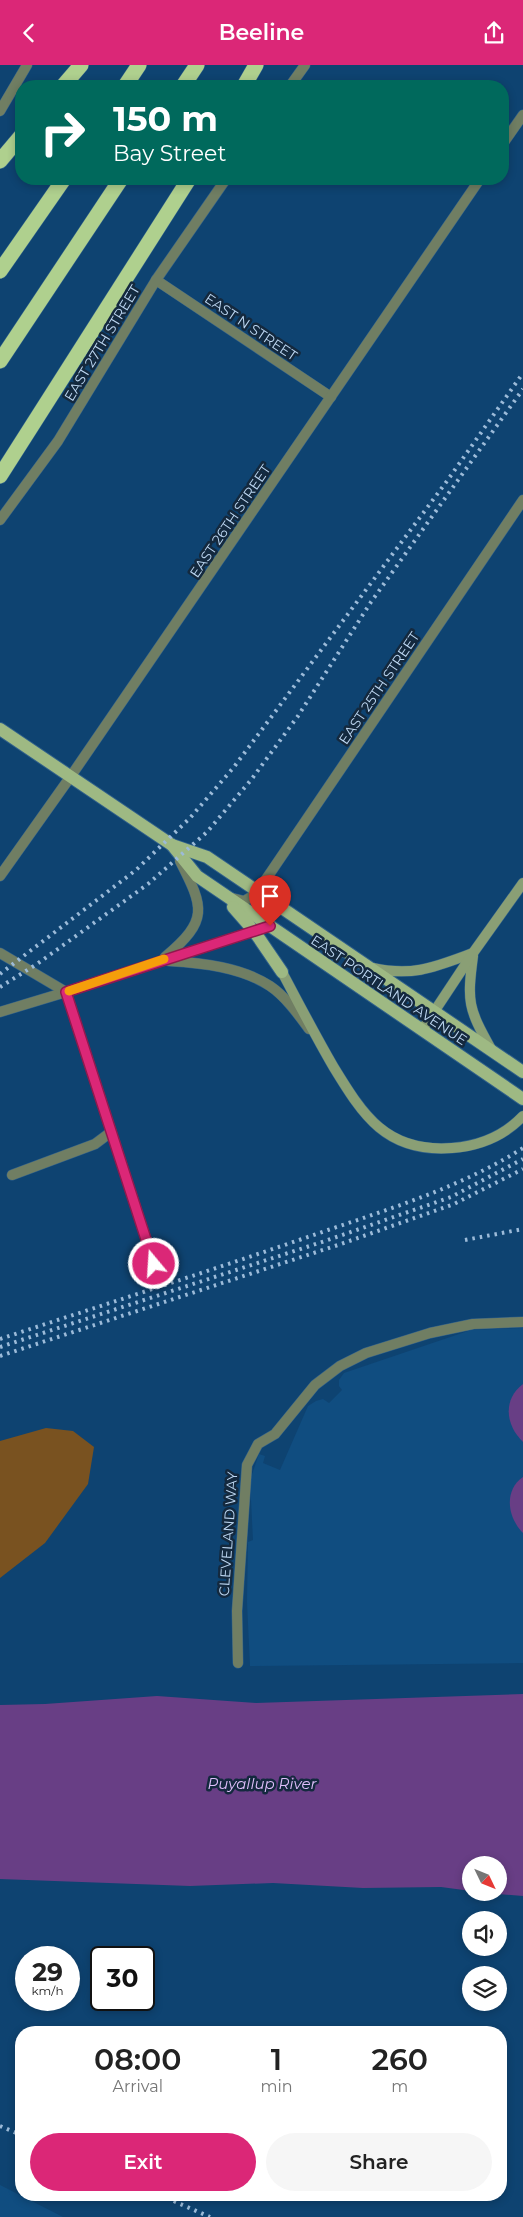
<!DOCTYPE html>
<html lang="en">
<head>
<meta charset="utf-8">
<style>
	:root { --surface:#fff; --page:#f6f6f6; --text:#222; --muted:#767676; --accent:#db2777 }
	body { margin:0; font-family:Montserrat,sans-serif; background:var(--page); color:var(--text); height:100vh; display:flex; flex-direction:column; font-size:19px; white-space:nowrap }
	* { box-sizing:border-box; margin:0 }
	p { font-size:16px; color:var(--muted) }
	.icon { flex:none; width:28px; height:28px; fill:none; stroke:currentColor; stroke-width:2; stroke-linecap:round; stroke-linejoin:round }
	.map { position:relative; flex:1; overflow:hidden }
	.drawer { position:absolute; left:15px; top:1961px; width:492px; height:175px; display:flex; flex-direction:column; background:var(--surface); border-radius:20px; box-shadow:0 2px 8px #0003 }
	.drawer>* { flex:none }
	.top-card { position:absolute; left:15px; top:15px; width:494px; height:105px; border-radius:20px; box-shadow:0 2px 8px #0003; background:#00695c; color:#fff; overflow:hidden }
	.needle { width:32px; rotate:133deg }
	.fabs { position:absolute; left:462px; top:1791px; display:grid; gap:10px }
	.fabs a { display:grid; place-items:center; width:45px; height:45px; border-radius:50%; background:var(--surface); box-shadow:0 2px 8px #0003; font-size:25px }
	.speed { position:absolute; left:15px; top:1881px; display:flex; gap:10px; font-size:25px; font-weight:700; text-align:center }
	.speed>* { display:grid; place-content:center; width:65px; height:65px; border-radius:50%; background:var(--surface); box-shadow:0 2px 8px #0003; line-height:1 }
	.speed small { font-size:12px; font-weight:400 }
	.speed .limit { border:2px solid #111; border-radius:8px; background:#fff; color:#111 }
	.pin { position:absolute; display:grid; place-items:center; width:42px; height:42px; color:#fff; margin:-51px -21px; border-radius:50% 50% 50% 0; rotate:-45deg; box-shadow:0 0 5px #0007 }
	.pin .icon { rotate:45deg }
	.me { position:absolute; width:55px; margin:-28px; rotate:342deg; stroke-linejoin:round; filter:drop-shadow(0 0 4px #0008) }
	.turn { display:flex; align-items:center; gap:18px; height:105px; padding:0 15px; font-size:22px }
	.turn .icon { width:65px; height:65px; stroke-width:2.5 }
	.turn b { display:block; font-size:35px; line-height:42px }
	.eta { display:flex; justify-content:space-evenly; align-items:center; height:85px; text-align:center }
	.eta b { font-size:30px; font-weight:600; line-height:35px }
	.button { display:flex; gap:10px; margin-top:auto; padding:10px 15px }
	.button a { flex:1; height:58px; border-radius:30px; background:var(--accent); color:#fff; font-size:20px; font-weight:600; line-height:58px; text-align:center }
	.button a+a { background:var(--page); color:var(--text) }
	header { display:flex; justify-content:space-between; align-items:center; height:65px; padding:0 15px; background:var(--accent); color:#fff; font-size:22px; font-weight:600 }
	.map>svg:first-child { display:block }
</style>
</head>
<body>
<header><svg class="icon" aria-label="back" viewBox="0 0 24 24"><path d="M15 5l-7 7 7 7"/></svg>Beeline<svg class="icon" aria-label="share" viewBox="0 0 24 24"><path d="M12 15V3M7 8l5-5 5 5M5 13v7h14v-7"/></svg></header>
<div class="map">
<svg width="523" height="2152" viewBox="0 0 523 2152">
	<rect width="100%" height="100%" fill="#0e4371"/>
	<g fill="#104d80">
		<path d="M523,1263V1598L250,1601L247,1537L248,1477L253,1475L250,1415L259,1389L265,1391L263,1398L280,1405L308,1341L316,1336L323,1334L329,1338L342,1325L339,1321V1315L344,1308L471,1265Z"/>
		<path d="M0,2120L63,2152H0Z"/>
	</g>
	<path fill="#795220" d="M46,1363L73,1366L94,1382L88,1419L45,1478L0,1513V1376Z"/>
	<g fill="#683e85">
		<path d="M523,1319V1377C506,1361 502,1335 523,1319Z"/>
		<path d="M523,1412V1468C508,1453 503,1426 523,1412Z"/>
		<path d="M523,1629V1831L485,1828H499V1800H471V1826L441,1822L363,1823L273,1818L190,1821L0,1814V1640L45,1639L157,1631L256,1638Z"/>
	</g>
	<g fill="none" stroke-linecap="round" stroke-linejoin="round">
		<defs>
			<g id="minor">
				<path d="M502,80L523,50"/>
				<path d="M156,215L331,332"/>
				<path d="M71,711L480,114"/>
				<path d="M232,833L244,836L256,829L523,435"/>
				<path d="M0,947L66,927L157,1208"/>
				<path d="M12,1110L95,1079L111,1067"/>
				<path d="M238,1598L237,1546L247,1400L258,1379L275,1369L315,1320L340,1301L366,1288L430,1268L473,1259L523,1257"/>
			</g>
			<g id="tertiary">
				<path d="M290,21L305,0"/>
				<path d="M0,46L27,0"/>
				<path d="M0,455L58,376L156,215L226,114"/>
				<path d="M0,811L71,711"/>
				<path d="M0,888L66,927L270,861"/>
				<path d="M165,892C209,855 204,843 180,796"/>
				<path d="M169,896C202,898 241,902 270,921C285,931 298,949 309,964"/>
			</g>
			<g id="secondary">
				<path d="M473,891C467,937 468,943 491,984"/>
				<path d="M373,903C413,912 435,902 473,888"/>
				<path d="M282,907C299,939 315,970 333,1001C363,1050 386,1088 452,1083C479,1081 504,1071 523,1051"/>
				<path d="M422,965L473,888L523,818"/>
			</g>
			<g id="primary">
				<path d="M0,664L172,780L197,811L222,828L523,1034"/>
				<path d="M172,780L207,792L523,1007"/>
				<path d="M233,842L254,866L282,907"/>
			</g>
			<g id="motorway">
				<path d="M63,21L81,0"/>
				<path d="M125,21L139,0"/>
				<path d="M183,21L197,0"/>
				<path d="M244,21L256,0"/>
				<path d="M0,96L21,71"/>
				<path d="M0,206L64,114"/>
				<path d="M0,296L121,114"/>
				<path d="M0,411L189,114"/>
			</g>
		</defs>
		<use href="#minor" stroke="#31618b" stroke-width="11"/>
		<use href="#tertiary" stroke="#31618b" stroke-width="11"/>
		<use href="#secondary" stroke="#31618b" stroke-width="11"/>
		<use href="#primary" stroke="#31618b" stroke-width="14"/>
		<use href="#motorway" stroke="#31618b" stroke-width="16"/>
		<use href="#minor" stroke="#707e63" stroke-width="10"/>
		<use href="#tertiary" stroke="#707e63" stroke-width="10"/>
		<use href="#secondary" stroke="#8a9f75" stroke-width="10"/>
		<use href="#primary" stroke="#9eb983" stroke-width="12"/>
		<use href="#motorway" stroke="#afd08e" stroke-width="15"/>
		<g stroke="#9cbbd9" stroke-width="4" stroke-dasharray="2.5 5" stroke-linecap="butt">
			<path d="M0,909L136,805L190,753L234,702L447,416L523,308"/>
			<path d="M0,922L37,899L148,819L207,767L251,715L298,651L371,537L523,324"/>
			<path d="M465,1175L523,1164"/>
			<path d="M0,1274C109,1238 219,1203 328,1165C395,1142 463,1121 523,1083"/>
			<path d="M0,1282L325,1176L451,1132L523,1094"/>
			<path d="M0,1291L338,1180L454,1139L523,1104"/>
			<path d="M0,2061L21,2070"/>
			<path d="M160,2130L210,2152"/>
		</g>
	</g>
	<g fill="none" stroke-linecap="round" stroke-linejoin="round">
		<defs>
			<path id="route" d="M154,1199L66,927L270,861"/>
		</defs>
		<use href="#route" stroke="#8e194d" stroke-width="12"/>
		<use href="#route" stroke="#db2777" stroke-width="9"/>
		<path stroke="#f59e0b" stroke-width="9" d="M69,926L164,894"/>
	</g>
	<g text-anchor="middle" dominant-baseline="central" stroke-width="5" stroke-linejoin="round" paint-order="stroke">
		<g font-size="14" fill="#bdd7f2" stroke="#14293e">
			<text transform="translate(251 262) rotate(34)">EAST N STREET</text>
			<text transform="translate(102 278) rotate(-59)">EAST 27TH STREET</text>
			<text transform="translate(230 456) rotate(-56)">EAST 26TH STREET</text>
			<text transform="translate(379 623) rotate(-56)">EAST 25TH STREET</text>
			<text transform="translate(389 925) rotate(34)">EAST PORTLAND AVENUE</text>
			<text transform="translate(228 1469) rotate(-86)">CLEVELAND WAY</text>
		</g>
		<g font-size="15" font-style="italic" fill="#e0befb" stroke="#14293e">
			<text x="262" y="1718">Puyallup River</text>
		</g>
	</g>
</svg>
<div class="fabs">
<a><svg class="needle" viewBox="-14 -14 28 28"><path d="M0-13l5 13h-10z" fill="#e53935"/><path d="M0 13l5-13h-10z" fill="#767676"/></svg></a>
<a><svg class="icon" aria-label="sound" viewBox="0 0 24 24"><path d="M4 9h4l5-4v14l-5-4H4zM17 9q2 3 0 6"/></svg></a>
<a><svg class="icon" aria-label="layers" viewBox="0 0 24 24"><path d="M12 4l9 5-9 5-9-5zM3 14l9 5 9-5"/></svg></a>
</div>
<div class="speed"><div>29<small>km/h</small></div><div class="limit">30</div></div>
<div class="pin" style="left:270px;top:861px;background:#d93025"><svg class="icon" aria-label="arrive" viewBox="0 0 24 24"><path d="M6 21V4h12l-3 4 3 4H6"/></svg></div>
<svg class="me" style="left:154px;top:1199px" viewBox="-20 -20 40 40"><circle r="17" fill="#db2777" stroke="#fff" stroke-width="3"/><path d="M0-11L8 9 0 5-8 9z" fill="#fff"/></svg>
<div class="top-card">
<div class="turn"><svg class="icon" aria-label="right" viewBox="0 0 24 24"><path d="M7 20v-9h11M14 6l5 5-5 5"/></svg><div><b>150 m</b>Bay Street</div></div>
</div>
<section class="drawer">
<div class="eta">
<div><b>08:00</b><p>Arrival</p></div>
<div><b>1</b><p>min</p></div>
<div><b>260</b><p>m</p></div>
</div>
<div class="button"><a>Exit</a><a>Share</a></div>
</section>
</div>
</body>
</html>
